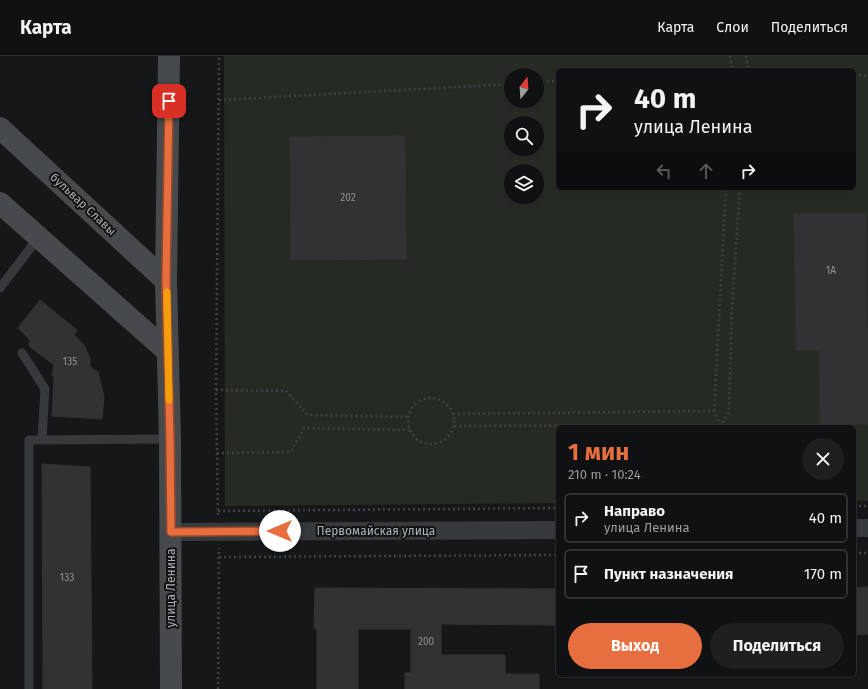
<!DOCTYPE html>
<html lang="ru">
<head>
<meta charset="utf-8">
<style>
	:root { --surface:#101112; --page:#1e1f20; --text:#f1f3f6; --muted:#9c9d9f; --line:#303132; --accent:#e76f3f }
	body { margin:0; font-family:"Fira Sans",sans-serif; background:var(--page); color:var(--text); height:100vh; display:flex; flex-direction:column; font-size:15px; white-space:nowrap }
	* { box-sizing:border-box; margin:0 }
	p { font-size:13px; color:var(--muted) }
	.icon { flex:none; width:22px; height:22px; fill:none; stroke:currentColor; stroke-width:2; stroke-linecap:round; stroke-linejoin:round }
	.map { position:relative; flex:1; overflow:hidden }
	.side { position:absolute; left:556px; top:369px; width:300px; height:252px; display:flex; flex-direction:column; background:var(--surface); border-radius:6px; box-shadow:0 1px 3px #0004,0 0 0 1px var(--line) }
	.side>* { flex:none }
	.top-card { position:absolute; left:556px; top:12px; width:300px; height:122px; border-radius:6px; box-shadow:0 1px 3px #0004,0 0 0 1px var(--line); background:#101112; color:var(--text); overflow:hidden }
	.needle { width:26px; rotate:17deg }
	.buttons { position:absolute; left:504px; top:12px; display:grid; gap:8px }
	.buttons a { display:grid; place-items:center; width:40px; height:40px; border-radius:50%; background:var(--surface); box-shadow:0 1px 3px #0004,0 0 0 1px var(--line); font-size:20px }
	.pin { position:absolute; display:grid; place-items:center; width:34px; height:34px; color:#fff; margin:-17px; border-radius:8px; box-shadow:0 2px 6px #0006 }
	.me { position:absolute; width:44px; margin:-22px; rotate:270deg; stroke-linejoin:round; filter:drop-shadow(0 0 3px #0008) }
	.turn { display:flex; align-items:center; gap:14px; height:84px; padding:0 12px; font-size:18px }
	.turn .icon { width:52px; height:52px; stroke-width:2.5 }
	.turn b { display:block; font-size:28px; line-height:34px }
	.lanes { display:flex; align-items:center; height:38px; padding:0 12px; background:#0003; justify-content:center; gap:20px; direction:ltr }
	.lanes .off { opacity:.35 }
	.round { display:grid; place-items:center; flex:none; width:42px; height:42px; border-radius:21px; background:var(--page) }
	.head { display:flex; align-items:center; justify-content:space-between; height:68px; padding:0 12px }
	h1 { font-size:24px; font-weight:700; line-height:30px; color:var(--accent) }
	.button { display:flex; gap:8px; margin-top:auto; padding:8px 12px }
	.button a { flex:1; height:46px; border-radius:24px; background:var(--accent); color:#fff; font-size:16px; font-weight:700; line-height:46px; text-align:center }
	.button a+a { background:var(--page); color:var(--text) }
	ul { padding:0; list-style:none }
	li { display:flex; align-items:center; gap:12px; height:50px; margin:0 8px 6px; padding:0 4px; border:2px solid var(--line); border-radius:6px }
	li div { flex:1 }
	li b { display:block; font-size:15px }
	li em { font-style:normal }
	header { display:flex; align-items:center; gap:24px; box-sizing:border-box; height:56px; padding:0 20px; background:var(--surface); border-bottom:1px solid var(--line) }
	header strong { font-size:19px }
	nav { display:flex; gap:22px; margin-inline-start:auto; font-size:14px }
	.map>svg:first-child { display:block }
</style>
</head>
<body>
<header>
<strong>Карта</strong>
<nav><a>Карта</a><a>Слои</a><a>Поделиться</a></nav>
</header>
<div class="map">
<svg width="868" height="633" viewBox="0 0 868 633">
	<rect width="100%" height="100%" fill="#161718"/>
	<path fill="#252b23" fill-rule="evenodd" d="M224,0H868V445H854V371H558V447L225,450ZM558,14H854V132H558ZM511,19H537V45H511ZM511,67H537V93H511ZM511,115H537V141H511Z"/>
	<g fill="#313234" stroke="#303234">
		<path d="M405,80L406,203L291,204L290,81Z"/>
		<path d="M866,157L867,272H868V368L820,369L819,294H796L794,158Z"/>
		<path d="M40,244L77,274L74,279L84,289L90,302V311L98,316L104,341L102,363L52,360L54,320H52L54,309L29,290L30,284L18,272Z"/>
		<path d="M42,408L90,411L92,633H43Z"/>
		<path d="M868,531V578L854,579V532Z"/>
		<path d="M315,532L558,533V569L441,568V599H505V618H539V633H405V617H411V573H358V633H317V573H314Z"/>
	</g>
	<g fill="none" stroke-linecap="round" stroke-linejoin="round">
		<g stroke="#3e4244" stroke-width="2.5" stroke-dasharray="2 3" stroke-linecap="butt">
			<path d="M730,0L732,14"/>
			<path d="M746,0L748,14"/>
			<path d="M854,19L868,20"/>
			<path d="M537,26L558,25"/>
			<path d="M219,44L511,28"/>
			<path d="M216,334L286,335L308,359L409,361"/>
			<circle cx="431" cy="365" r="23"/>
			<path d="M714,355L726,132"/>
			<path d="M453,358L714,355L720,369L454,370"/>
			<path d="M720,371L729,355L732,251L740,132"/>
			<path d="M217,397L291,396L304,372L410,374"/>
			<path d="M854,450H868"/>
			<path d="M218,455L558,452"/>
			<path d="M218,459L216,334L219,0"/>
			<path d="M854,497H868"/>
			<path d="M219,501L558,499"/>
			<path d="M218,633L219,492"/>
		</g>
		<g stroke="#373a3d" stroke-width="9">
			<path d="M0,232L38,182"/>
			<path d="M22,297L45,333L42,383"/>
			<path d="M29,633V384L170,383"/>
		</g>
		<g stroke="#373a3d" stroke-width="18">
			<path d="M854,472H868"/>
			<path d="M171,476L558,474"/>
		</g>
		<g stroke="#464a4d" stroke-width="22">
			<path d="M169,0L166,225L170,383L171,633"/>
			<path d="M0,72L166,225"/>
			<path d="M0,147L168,296"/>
		</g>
	</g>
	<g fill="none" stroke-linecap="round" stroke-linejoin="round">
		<defs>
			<path id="route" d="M169,45L166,225L170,383L171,476L280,475"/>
		</defs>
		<use href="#route" stroke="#964829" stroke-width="10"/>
		<use href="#route" stroke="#e76f3f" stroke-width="7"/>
		<path stroke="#f59e0b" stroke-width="7" d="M167,236L169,344"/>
	</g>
	<g text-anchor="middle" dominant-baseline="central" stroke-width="4" stroke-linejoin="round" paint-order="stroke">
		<g font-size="10" fill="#8b9396">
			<text x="348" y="142">202</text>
			<text x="831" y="215">1А</text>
			<text x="70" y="306">135</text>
			<text x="67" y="522">133</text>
			<text x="426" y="586">200</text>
		</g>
		<g font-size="12" fill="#a9b3b7" stroke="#111213">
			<text transform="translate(83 148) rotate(43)">бульвар Славы</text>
			<text x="376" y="475">Первомайская улица</text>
			<text transform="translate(171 532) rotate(-90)">улица Ленина</text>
		</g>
	</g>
</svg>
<div class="buttons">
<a><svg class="needle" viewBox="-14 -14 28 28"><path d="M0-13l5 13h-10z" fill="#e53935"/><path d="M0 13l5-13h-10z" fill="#9c9d9f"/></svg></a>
<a><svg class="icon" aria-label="search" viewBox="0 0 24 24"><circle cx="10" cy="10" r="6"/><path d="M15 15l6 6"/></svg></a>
<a><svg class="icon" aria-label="layers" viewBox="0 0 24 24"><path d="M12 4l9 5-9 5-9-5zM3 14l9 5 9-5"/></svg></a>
</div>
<div class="pin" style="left:169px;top:45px;background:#d93025"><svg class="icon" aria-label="arrive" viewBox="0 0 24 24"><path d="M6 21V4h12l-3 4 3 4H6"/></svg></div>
<svg class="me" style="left:280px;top:475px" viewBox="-20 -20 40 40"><circle r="19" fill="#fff"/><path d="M0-13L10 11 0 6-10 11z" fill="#e76f3f"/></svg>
<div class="top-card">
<div class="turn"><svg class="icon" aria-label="right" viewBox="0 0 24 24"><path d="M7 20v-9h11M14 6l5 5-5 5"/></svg><div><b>40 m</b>улица Ленина</div></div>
<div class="lanes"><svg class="icon off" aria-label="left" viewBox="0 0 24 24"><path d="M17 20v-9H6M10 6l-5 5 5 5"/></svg><svg class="icon off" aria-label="ahead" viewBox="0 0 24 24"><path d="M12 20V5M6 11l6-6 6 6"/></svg><svg class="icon" aria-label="right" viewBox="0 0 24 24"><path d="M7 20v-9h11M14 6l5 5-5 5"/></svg></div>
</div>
<section class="side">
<div class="head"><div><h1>1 мин</h1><p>210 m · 10:24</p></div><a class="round"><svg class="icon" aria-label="close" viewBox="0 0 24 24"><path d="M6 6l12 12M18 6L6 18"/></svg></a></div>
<ul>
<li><svg class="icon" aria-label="right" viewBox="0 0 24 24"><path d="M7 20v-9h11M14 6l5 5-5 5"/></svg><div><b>Направо</b><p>улица Ленина</p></div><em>40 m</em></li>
<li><svg class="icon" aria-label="arrive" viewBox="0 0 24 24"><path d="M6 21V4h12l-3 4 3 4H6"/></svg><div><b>Пункт назначения</b></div><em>170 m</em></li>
</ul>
<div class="button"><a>Выход</a><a>Поделиться</a></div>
</section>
</div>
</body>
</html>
